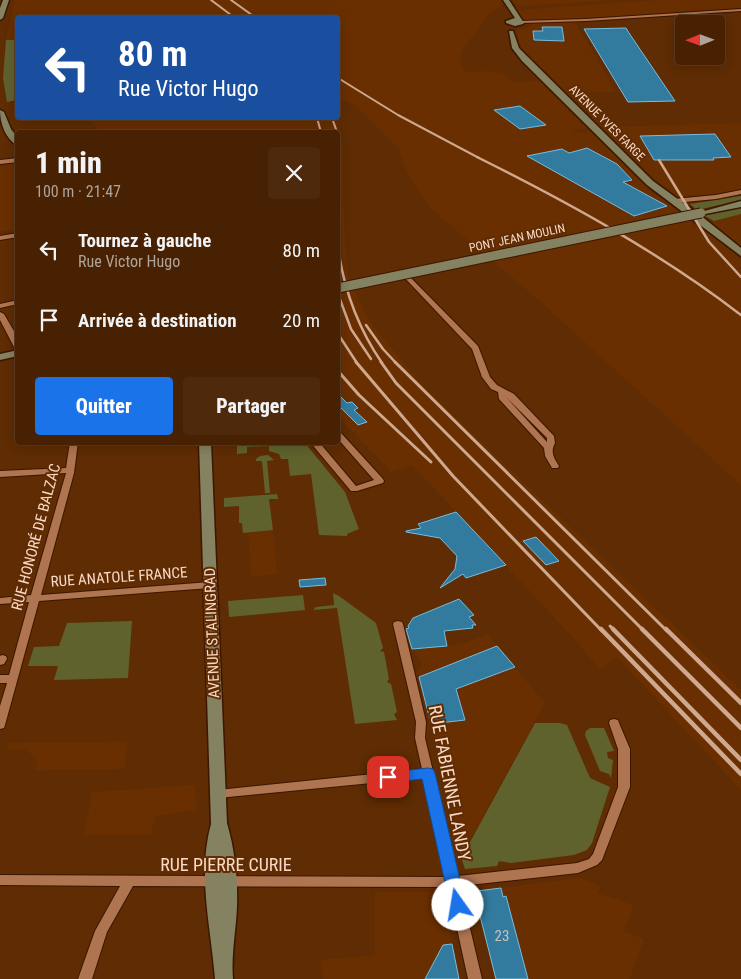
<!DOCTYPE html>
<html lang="fr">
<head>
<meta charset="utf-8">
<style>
	:root { --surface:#472102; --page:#4e290c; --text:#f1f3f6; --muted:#b0a399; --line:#5f3e24; --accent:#1a73e8 }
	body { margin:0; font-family:"Roboto Condensed",sans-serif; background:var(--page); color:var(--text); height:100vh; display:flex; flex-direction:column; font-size:19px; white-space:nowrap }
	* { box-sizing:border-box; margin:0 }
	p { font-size:16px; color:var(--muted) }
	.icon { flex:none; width:28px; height:28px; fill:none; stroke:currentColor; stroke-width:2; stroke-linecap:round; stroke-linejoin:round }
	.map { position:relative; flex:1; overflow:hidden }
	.panel { position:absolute; left:15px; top:130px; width:325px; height:315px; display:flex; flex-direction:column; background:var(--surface); border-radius:5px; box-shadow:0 2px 12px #0003,0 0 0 1px var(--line) }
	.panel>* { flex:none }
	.hud { position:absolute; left:15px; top:15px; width:325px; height:105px; border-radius:5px; box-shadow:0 2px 12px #0003,0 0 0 1px var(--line); background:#1a4fa0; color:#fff; overflow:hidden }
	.needle { width:32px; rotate:269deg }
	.tools { position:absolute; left:675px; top:15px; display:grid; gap:10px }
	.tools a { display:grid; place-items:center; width:50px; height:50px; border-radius:5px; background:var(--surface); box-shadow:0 2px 12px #0003,0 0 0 1px var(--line); font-size:25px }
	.pin { position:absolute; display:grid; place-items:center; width:42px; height:42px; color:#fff; margin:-21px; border-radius:10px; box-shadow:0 2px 8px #0006 }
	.me { position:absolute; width:55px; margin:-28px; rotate:347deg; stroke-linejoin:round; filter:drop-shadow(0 0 4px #0008) }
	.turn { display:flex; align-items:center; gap:18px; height:105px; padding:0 20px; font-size:22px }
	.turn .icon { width:65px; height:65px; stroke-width:2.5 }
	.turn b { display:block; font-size:35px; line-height:42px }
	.round { display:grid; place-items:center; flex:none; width:52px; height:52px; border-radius:5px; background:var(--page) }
	.headline { display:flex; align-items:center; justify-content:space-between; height:85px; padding:0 20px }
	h1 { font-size:30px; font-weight:800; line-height:38px }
	.primary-button { display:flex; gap:10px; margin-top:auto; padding:10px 20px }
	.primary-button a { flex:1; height:58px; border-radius:5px; background:var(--accent); color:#fff; font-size:20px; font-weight:800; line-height:58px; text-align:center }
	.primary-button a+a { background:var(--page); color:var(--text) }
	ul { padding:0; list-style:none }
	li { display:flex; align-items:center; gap:15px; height:70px; padding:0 20px }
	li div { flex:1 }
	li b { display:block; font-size:19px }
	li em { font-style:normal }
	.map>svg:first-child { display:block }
</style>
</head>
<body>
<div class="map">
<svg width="741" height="979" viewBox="0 0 741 979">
	<rect width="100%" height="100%" fill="#5f2c03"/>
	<g fill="#6a2f00">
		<path d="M15,0H501L503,6L491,11L461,52L460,61L466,72L485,71L502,73L513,82L540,81L586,128L573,130L576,133L590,131L650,191L691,220V222L697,228H704L741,260V485L543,304L429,207L409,177L399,149L352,103L338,97V18H18L17,40H6Z"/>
		<path d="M513,0H617L521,6L516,5Z"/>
		<path d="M658,0H741V8L577,19L528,20L522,19L518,10Z"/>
		<path d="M575,22L616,92L568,93L523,50L519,42L517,29L530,28L532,23Z"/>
		<path d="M88,118H336L343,146L344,224L349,281L372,325L425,388L741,690V790L617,657L600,670L576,641L412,465L390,472V470L338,417V132H100Z"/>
		<path d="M741,123V189L721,193L677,197L660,184L602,127Z"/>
		<path d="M17,163V229L0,232V166Z"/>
		<path d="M741,214V246L708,223Z"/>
		<path d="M273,530L277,574L251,577L248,533Z"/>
		<path d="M487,634L545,703L470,840L459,836L417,669L422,667L420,659L416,656L414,649L462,644Z"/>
		<path d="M127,742L125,769L35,770L37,761L26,749H6L9,743Z"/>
		<path d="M195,785L196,810L155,816L151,835H84L92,792Z"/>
		<path d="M581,878L601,887L598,893L634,905L624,931L644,939L630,979H495L474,893L478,890Z"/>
		<path d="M375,892H441L460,979H323L320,960L375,955Z"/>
	</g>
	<g fill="#5f622d">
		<path d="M6,40H18L17,100L7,102L3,78Z"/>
		<path d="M741,196V200L697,210L690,204Z"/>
		<path d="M741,207V214L714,221L703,215Z"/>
		<path d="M237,443H305L345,492L359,529L347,534V536L319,535L311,474L290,476L288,459H281L279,454L269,451V446L247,447V453L237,454Z"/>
		<path d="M268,455L274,460L267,461L270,493H265L262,461H256V459L260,456Z"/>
		<path d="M277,494L278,499H269L273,530L243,533L242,523H239V506L224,507V498Z"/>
		<path d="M333,593L339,596L376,623L383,648L380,651L384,652L389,679L387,682L391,684L397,712L394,714L397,720L355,724L337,608L313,610L316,607L334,605Z"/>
		<path d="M303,595L305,610L229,617L228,601Z"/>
		<path d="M132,621L128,678L54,680L58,666H28L34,647L59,646L67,623Z"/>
		<path d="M535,723H560L567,725L590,778L610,787L592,843L587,850L574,855L511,863L499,861L497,866L465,869L460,854L463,851L461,842L469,844Z"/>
		<path d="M590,728H604L614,751L607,752L608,758L613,760L611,778L609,774L600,771L585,735L586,731Z"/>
	</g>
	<g fill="#327b9e" stroke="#75bde1">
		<path d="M542,27H562L564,41L534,40L533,31H543Z"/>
		<path d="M626,28L629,33L675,101L628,102L584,29Z"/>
		<path d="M520,106L531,114L546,125L520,129L494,110Z"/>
		<path d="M715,134L731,157L713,158L714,160H654L640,136Z"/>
		<path d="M587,148L617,164L632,180L623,182L667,206L634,216L527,156L562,149L569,153Z"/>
		<path d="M338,394L347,403L352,402L358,408L354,410L367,422L358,425L338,405Z"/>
		<path d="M456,512L506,565L466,578L463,574L440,588L455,569L457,556L440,538L406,532V531L421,528L418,524Z"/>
		<path d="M536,537L559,561L546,565L523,541Z"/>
		<path d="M325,578L326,585L300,587L299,580Z"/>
		<path d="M459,599L474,615L469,617L476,625H472L473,628L444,631L447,646L412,649L406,629L409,628L408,626L413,618Z"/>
		<path d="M497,646L515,667L456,689L465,720L431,724L419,677Z"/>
		<path d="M501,888L503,897L506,896L528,979H496L476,900L479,899L477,891Z"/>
		<path d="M452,944L459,979H425L443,945Z"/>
	</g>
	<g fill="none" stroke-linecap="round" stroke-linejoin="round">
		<defs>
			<g id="street">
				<path d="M741,9V11L586,21L521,23L519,22L521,21L586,19Z"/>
				<path d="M18,158V162L0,164V160Z"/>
				<path d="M741,190V194L716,199L674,203L671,201L674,199L716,195Z"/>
				<path d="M18,233V237L0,240V236Z"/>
				<path d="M404,272L406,273L478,346L490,377L497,385L514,394L554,436L555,443C550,452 554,458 559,466L558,468H552L545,456L544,448L499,399L498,392L491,389L482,377L472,349L402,275V273ZM506,397L547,438V442Z"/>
				<path d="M18,300V304L0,308V304Z"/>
				<path d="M0,312L4,314L18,338V349L14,347L0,320Z"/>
				<path d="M338,433H341L383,479L384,481L383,483L357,491H351L310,442H319L356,486L374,480L338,439Z"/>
				<path d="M70,442H78L74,473L41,595L210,582L215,585L210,588L39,601L5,725L4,728L0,729V706L7,683H0V675H9L29,602L0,604V598L31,595L66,473L0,477V471L66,468Z"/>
				<path d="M398,621L402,622L403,624L426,722L425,738L458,876L577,863L589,859L593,854L618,787V749L609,723L610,720L614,719L618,720L619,723L630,749V787L602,860L597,865L578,873L460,886L482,979H468L448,887L133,886L107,932L92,979H78L95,931L120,886L0,885V875L446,877L423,778L218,798L214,797L212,794L214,791L218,790L422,769L415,738L416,722L393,624L394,622Z"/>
				<path d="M2,655L6,656L7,659L4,664L0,665V656Z"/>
			</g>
			<g id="secondary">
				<path d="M3,0H9L3,18L0,20V8Z"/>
				<path d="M503,0H509L524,23L523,24L515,26L506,23V21L515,18Z"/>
				<path d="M509,31H513L519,48L528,57L653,181L697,213L741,201V207L700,215L741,248V256L647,185L522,61L512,48Z"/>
				<path d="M0,110L4,112L11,129L18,138V146C5,139 0,123 0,110Z"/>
				<path d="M18,350V356L0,360V354Z"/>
				<path d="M199,442H211L227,823C235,851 238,878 237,907C236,931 231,955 233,979H215C211,928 197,875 211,824Z"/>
			</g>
		</defs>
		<use href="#street" stroke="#3c1600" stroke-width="2"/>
		<use href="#secondary" stroke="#3c1600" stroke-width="3"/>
		<use href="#street" fill="#af7450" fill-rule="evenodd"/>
		<use href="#secondary" fill="#848260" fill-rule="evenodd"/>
		<g stroke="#cea88f" stroke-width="2">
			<path d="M211,0L235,18"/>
			<path d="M231,0L256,18"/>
			<path d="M338,78L398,115L479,158"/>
			<path d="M317,118L321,132"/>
			<path d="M332,118L337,132"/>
			<path d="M338,135L339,158"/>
		</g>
		<g stroke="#cea88f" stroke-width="2.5">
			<path d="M477,157C569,203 659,252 741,315"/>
			<path d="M659,160L709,242L741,277"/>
			<path d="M338,225L339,157"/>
			<path d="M338,248C344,290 358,328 382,363"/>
			<path d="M338,294L351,329L371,359"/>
			<path d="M366,325L383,349L396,363"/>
			<path d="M338,334L357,363"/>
		</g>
		<g stroke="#cea88f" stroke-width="3">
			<path d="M356,362L453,476L602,631"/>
			<path d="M381,362L396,383L644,631"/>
			<path d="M395,362L667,631"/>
			<path d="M338,371L359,395L431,462"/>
			<path d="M610,626L615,631"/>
		</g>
		<g stroke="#cea88f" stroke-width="4.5">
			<path d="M601,629L741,774"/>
			<path d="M613,629L741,760"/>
			<path d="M642,629L741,728"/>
			<path d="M666,629L741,703"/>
		</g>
		<defs>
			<path id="secondary-bridge" d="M338,288L701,213"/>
		</defs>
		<use href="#secondary-bridge" stroke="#3c1600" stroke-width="11" stroke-linecap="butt"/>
		<use href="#secondary-bridge" stroke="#848260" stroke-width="9"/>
	</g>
	<path fill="#1a73e8" stroke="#114b97" d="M428,768L433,769L435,773L466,905L464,910L458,912L452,910L450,905L422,779L388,783L383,781L381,777L383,773L388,772Z"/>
	<g text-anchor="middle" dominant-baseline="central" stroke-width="4" stroke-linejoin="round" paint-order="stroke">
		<g font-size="12" fill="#fad9c6" stroke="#5f2c03">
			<text transform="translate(607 123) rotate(45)">AVENUE YVES FARGE</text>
			<text transform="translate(517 238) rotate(-12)">PONT JEAN MOULIN</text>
		</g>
		<g font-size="15" fill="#fad9c6" stroke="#5f2c03">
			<text transform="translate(36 537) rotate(-75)">RUE HONORÉ DE BALZAC</text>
			<text transform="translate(119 577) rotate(-4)">RUE ANATOLE FRANCE</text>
			<text transform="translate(212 633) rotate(-92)">AVENUE STALINGRAD</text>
		</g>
		<g font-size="15" fill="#c8c2bc">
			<text x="502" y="936">23</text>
		</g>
		<g font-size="18" fill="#fad9c6" stroke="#5f2c03">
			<text transform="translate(450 783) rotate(79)">RUE FABIENNE LANDY</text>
			<text x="226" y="864">RUE PIERRE CURIE</text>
		</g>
	</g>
</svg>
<div class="tools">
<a><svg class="needle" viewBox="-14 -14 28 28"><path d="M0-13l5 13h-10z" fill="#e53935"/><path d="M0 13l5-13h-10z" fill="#b0a399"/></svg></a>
</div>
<div class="pin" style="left:388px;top:777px;background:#d93025"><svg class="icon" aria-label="arrive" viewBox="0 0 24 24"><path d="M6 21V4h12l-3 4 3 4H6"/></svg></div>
<svg class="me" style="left:458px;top:905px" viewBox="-20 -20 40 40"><circle r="19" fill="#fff"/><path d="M0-13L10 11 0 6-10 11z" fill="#1a73e8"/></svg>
<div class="hud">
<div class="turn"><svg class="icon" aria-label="left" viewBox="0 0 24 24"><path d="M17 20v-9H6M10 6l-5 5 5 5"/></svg><div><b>80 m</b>Rue Victor Hugo</div></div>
</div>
<section class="panel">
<div class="headline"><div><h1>1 min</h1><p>100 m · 21:47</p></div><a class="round"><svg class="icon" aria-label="close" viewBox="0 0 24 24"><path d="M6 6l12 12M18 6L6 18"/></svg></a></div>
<ul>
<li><svg class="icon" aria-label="left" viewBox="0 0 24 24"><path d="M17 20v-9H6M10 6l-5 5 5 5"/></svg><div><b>Tournez à gauche</b><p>Rue Victor Hugo</p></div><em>80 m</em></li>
<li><svg class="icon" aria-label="arrive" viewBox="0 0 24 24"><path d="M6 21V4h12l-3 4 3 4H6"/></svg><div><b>Arrivée à destination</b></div><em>20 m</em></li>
</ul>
<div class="primary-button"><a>Quitter</a><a>Partager</a></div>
</section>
</div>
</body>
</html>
